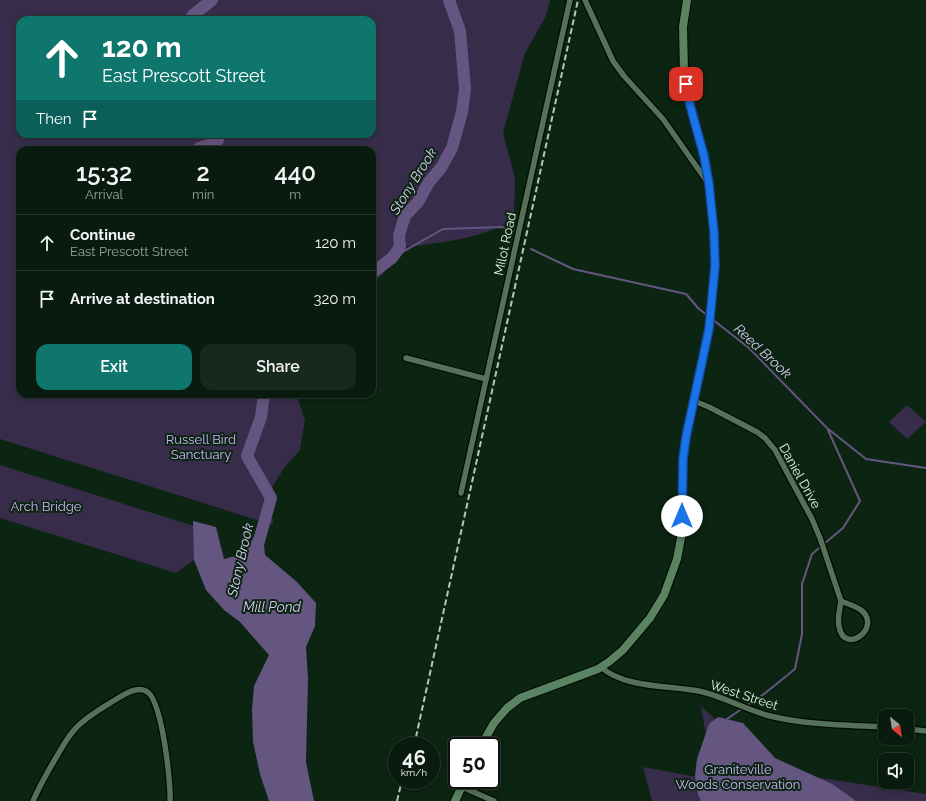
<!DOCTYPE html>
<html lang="en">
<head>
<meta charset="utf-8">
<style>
	:root { --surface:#091b0e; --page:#17281c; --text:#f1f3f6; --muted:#99a19e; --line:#29392e; --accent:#0f766e }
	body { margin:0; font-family:Raleway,sans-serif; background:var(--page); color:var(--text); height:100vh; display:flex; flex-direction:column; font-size:15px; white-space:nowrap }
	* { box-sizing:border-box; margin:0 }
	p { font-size:13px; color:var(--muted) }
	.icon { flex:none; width:22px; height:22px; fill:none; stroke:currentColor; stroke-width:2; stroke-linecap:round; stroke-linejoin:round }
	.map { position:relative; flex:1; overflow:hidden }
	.sheet { position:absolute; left:16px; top:146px; width:360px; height:252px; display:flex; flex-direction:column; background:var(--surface); border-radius:12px; box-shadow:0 2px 6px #0003,0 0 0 1px var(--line) }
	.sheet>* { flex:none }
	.top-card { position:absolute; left:16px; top:16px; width:360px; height:122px; border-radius:12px; box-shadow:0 2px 6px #0003,0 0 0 1px var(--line); background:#0f766e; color:#fff; overflow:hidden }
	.needle { width:26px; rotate:150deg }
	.buttons { position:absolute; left:878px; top:709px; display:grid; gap:8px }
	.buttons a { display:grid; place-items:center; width:36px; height:36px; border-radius:8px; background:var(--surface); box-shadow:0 2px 6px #0003,0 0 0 1px var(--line); font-size:20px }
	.speed { position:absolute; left:388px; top:737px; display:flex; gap:8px; font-size:20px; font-weight:700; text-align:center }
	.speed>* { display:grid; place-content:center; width:52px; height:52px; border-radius:50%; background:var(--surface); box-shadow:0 2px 6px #0003,0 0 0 1px var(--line); line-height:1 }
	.speed small { font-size:10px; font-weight:400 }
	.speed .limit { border:2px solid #111; border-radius:6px; background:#fff; color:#111 }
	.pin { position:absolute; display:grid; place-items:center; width:34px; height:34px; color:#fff; margin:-17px; border-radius:8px; box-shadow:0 2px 6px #0006 }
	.me { position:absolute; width:44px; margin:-22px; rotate:0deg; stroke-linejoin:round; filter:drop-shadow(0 0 3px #0008) }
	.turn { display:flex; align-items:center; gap:14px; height:84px; padding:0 20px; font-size:18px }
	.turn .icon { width:52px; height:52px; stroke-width:2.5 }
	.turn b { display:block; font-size:28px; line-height:34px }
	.then { display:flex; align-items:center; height:38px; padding:0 20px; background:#0003; gap:8px; font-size:15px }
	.eta { display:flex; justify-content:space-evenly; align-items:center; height:68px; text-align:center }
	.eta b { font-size:24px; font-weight:600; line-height:28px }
	.action { display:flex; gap:8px; margin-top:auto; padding:8px 20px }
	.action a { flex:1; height:46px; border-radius:12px; background:var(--accent); color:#fff; font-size:16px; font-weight:600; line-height:46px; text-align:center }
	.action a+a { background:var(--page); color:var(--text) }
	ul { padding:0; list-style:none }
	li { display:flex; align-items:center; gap:12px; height:56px; padding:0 20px; border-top:1px solid var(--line) }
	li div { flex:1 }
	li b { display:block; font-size:15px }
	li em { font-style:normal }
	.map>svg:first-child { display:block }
</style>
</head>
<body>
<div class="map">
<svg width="926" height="801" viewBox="0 0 926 801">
	<rect width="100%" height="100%" fill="#0c2412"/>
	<g fill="#372d4a" fill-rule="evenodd">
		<path d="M0,0H550L546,16L525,53L503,133L515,178L514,219C486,238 439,243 406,247L372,286V150H20V394H296L305,420L300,450L284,468L265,499L272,511L273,525L0,439ZM20,20H372V134H20Z"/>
		<path d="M907,405L926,422L907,439L889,422Z"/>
		<path d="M0,465L194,526V560L176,573L0,518Z"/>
		<path d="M701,706L768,770L926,794V801H652L643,767L713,780Z"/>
	</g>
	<g fill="#655681">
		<path d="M193,521L216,527L224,559L246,553L256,532L263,534L265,555L296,581L316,603L315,626L306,647L308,679L306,762L314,801H269L260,774L253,742L252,709L254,686L269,655L240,622L224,610L206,590L194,560Z"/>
		<path d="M718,717L743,723L775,758L832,784L855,800V801H701L698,794L695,776L697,759L709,724Z"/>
	</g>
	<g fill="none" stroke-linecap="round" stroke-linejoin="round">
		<g stroke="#655681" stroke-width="2">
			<path d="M531,249L573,269L686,294L699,309L707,315"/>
			<path d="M392,258L443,229L502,227L514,231"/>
			<path d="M712,319L749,348L827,428L866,459L926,468"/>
			<path d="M746,706L764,694L795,669L802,634V584L812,554L843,528L860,501L828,430"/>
			<path d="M727,719L743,708"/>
		</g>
		<g stroke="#655681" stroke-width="12">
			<path d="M190,20L193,15L212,0"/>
			<path d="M197,150L199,148L212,144L218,140V137L216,134"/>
			<path d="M372,273L392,258L400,247L399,235L405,216L418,202L429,182L441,168L447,157L452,148L462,112L465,89L460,31L449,0"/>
			<path d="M257,548L271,498L247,456L261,417L264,394"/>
		</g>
		<defs>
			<g id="street">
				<path d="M585,0L613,61L624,76L663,119L708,183"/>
				<path d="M406,358L486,379"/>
				<path d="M694,401L709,407L757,432L765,438L775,450L812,519L820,538L841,601C848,604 855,606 861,610C883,627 844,657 839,626C837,618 840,609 841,601"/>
				<path d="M461,493L570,0"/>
				<path d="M601,667C625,689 672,685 703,692C726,698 747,710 770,716C807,725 846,725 885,727"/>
				<path d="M907,729L926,731"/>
				<path d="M462,787L494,801"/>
				<path d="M33,801C40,785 48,771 57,756C63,746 68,736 76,728C86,717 102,708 115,700C123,695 136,686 146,691C162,698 171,783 170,801"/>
			</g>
			<g id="secondary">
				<path d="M481,746L494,723L507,708L520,698L598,669L610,661L623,650L650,618L664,595L677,559L681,538L683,459L686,437L709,329L715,266L714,233L709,184L704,157L690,105L684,73L683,27L687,0"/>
				<path d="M455,801L465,780"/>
			</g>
		</defs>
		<use href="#street" stroke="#000c01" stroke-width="8"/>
		<use href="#secondary" stroke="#000c01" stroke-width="10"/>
		<use href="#street" stroke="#56705a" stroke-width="5.5"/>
		<use href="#secondary" stroke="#5a8362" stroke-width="8"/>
		<g stroke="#b5c6b8" stroke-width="2" stroke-dasharray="6 3" stroke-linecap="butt">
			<path d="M414,746L578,0"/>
			<path d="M397,801L402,780"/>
		</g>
	</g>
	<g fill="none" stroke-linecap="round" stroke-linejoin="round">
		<defs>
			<path id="route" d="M682,516L683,459L686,437L709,329L715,266L714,233L709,184L704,156L690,105L686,84"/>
		</defs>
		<use href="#route" stroke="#114b97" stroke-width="10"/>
		<use href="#route" stroke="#1a73e8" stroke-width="7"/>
	</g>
	<g text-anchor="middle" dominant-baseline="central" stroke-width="4" stroke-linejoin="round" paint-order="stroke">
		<g font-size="13" fill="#e1f0e3" stroke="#0c2412">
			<text transform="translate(505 244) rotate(-78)">Milot Road</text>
			<text transform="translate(800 476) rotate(61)">Daniel Drive</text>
			<text transform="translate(744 695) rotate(18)">West Street</text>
		</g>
		<g font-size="13" fill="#cab3f7" stroke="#0c2412">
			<text x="201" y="439">Russell Bird<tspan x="201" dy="15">Sanctuary</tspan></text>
			<text x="46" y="506">Arch Bridge</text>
			<text x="738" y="769">Graniteville<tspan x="738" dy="15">Woods Conservation</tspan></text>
		</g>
		<g font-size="14" font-style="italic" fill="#d9ccf6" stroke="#0c2412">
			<text transform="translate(413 181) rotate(-58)">Stony Brook</text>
			<text transform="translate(763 351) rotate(43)">Reed Brook</text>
			<text transform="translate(240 560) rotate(-77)">Stony Brook</text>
			<text x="272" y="607">Mill Pond</text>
		</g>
	</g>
</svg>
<div class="buttons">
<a><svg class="needle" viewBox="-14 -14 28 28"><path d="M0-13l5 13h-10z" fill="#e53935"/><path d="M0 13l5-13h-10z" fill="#99a19e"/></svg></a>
<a><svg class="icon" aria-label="sound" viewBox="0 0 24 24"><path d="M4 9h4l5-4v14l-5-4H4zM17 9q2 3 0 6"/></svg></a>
</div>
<div class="speed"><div>46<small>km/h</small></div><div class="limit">50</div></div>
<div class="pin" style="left:686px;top:84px;background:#d93025"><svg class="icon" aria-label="arrive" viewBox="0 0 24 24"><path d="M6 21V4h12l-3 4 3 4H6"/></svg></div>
<svg class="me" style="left:682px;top:516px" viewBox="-20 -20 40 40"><circle r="19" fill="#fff"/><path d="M0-13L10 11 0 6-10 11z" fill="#1a73e8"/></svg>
<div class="top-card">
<div class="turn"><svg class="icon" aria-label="ahead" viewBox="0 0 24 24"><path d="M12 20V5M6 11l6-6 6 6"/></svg><div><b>120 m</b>East Prescott Street</div></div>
<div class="then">Then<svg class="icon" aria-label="arrive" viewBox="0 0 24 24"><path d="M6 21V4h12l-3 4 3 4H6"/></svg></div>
</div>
<section class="sheet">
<div class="eta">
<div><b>15:32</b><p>Arrival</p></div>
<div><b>2</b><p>min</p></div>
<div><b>440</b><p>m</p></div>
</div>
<ul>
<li><svg class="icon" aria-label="ahead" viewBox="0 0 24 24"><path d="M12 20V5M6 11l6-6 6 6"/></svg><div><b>Continue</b><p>East Prescott Street</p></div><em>120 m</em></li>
<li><svg class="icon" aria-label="arrive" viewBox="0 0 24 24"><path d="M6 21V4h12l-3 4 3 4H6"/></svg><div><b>Arrive at destination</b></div><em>320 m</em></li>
</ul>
<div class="action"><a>Exit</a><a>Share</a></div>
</section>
</div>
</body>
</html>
